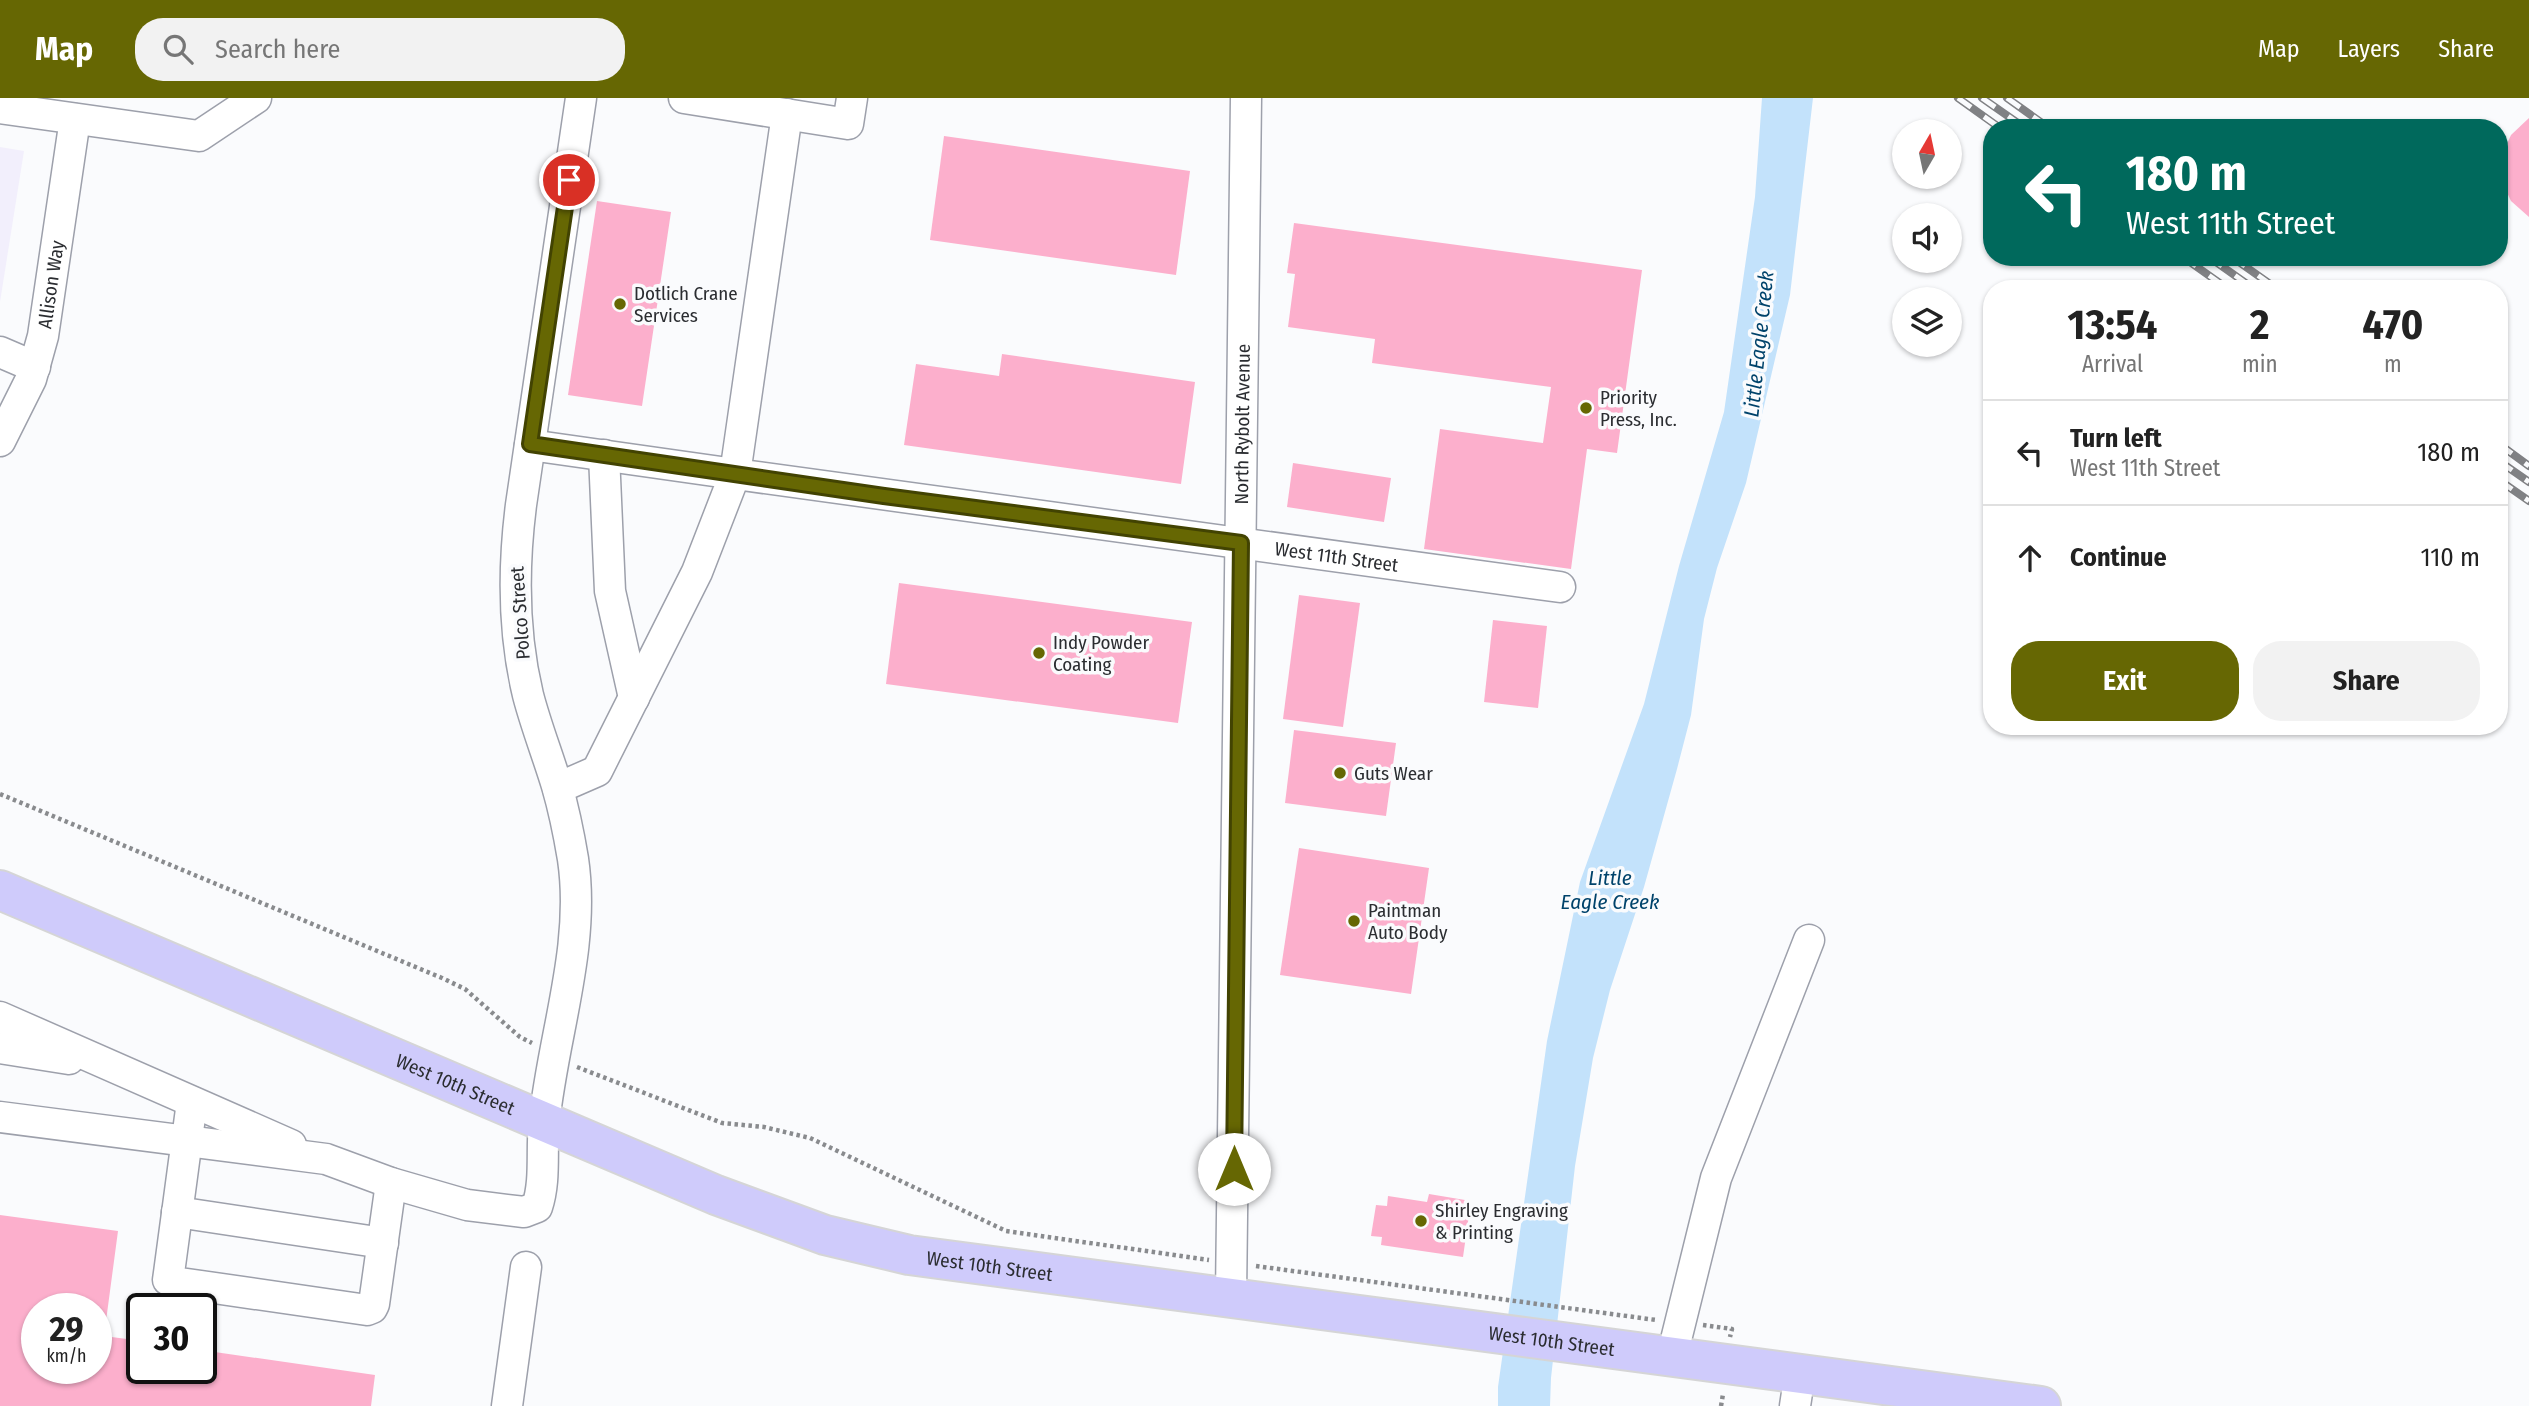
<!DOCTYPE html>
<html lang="en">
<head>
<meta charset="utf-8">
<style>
	:root { --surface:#fff; --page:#f2f2f2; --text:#222; --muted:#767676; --line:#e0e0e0; --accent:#666703 }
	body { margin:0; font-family:"Fira Sans Condensed",sans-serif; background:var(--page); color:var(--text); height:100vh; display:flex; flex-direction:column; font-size:26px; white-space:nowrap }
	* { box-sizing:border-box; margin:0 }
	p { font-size:23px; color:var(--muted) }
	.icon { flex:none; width:38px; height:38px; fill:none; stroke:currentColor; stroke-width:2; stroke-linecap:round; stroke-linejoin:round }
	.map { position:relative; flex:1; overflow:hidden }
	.details { position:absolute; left:1983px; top:182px; width:525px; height:455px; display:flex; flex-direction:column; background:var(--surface); border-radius:28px; box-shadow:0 2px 5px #0004 }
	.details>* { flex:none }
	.guide { position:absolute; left:1983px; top:21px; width:525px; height:147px; border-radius:28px; box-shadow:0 2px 5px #0004; background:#00695c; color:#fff; overflow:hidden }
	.needle { width:46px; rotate:9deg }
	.fabs { position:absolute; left:1892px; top:21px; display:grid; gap:14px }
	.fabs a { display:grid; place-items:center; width:70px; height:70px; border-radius:50%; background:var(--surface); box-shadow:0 2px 5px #0004; font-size:35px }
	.speed { position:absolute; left:21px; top:1195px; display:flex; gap:14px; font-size:35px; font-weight:700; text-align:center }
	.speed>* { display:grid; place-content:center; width:91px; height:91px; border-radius:50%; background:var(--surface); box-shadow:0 2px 5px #0004; line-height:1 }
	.speed small { font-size:18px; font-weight:400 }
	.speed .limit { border:4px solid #111; border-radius:10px; background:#fff; color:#111 }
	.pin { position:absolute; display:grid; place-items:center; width:60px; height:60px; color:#fff; margin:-30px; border:4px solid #fff; border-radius:50%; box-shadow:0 2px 7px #0007 }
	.me { position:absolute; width:77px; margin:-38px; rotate:0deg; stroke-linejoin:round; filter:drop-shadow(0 0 5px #0008) }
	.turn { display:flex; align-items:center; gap:24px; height:147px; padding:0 28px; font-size:32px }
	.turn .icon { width:91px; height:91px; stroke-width:2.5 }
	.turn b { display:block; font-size:49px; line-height:60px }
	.eta { display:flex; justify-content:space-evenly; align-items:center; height:119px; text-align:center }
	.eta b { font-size:42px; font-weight:700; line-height:49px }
	.button { display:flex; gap:14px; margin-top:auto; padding:14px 28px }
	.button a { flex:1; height:80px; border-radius:28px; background:var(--accent); color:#fff; font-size:28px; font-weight:700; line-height:80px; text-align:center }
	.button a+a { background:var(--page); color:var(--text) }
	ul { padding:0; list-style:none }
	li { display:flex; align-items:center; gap:21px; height:105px; padding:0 28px; border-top:2px solid var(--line) }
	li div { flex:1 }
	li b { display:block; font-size:26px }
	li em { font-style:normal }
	header { display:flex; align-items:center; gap:42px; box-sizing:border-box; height:98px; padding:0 35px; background:var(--accent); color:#fff }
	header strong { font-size:33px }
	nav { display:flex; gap:38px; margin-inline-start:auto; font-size:24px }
	.search { width:490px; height:63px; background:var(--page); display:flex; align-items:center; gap:18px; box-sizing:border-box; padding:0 24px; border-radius:28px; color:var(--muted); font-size:26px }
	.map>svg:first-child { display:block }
</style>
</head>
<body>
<header>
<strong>Map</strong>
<div class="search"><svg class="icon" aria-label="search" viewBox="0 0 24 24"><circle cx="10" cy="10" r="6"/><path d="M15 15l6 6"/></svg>Search here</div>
<nav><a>Map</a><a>Layers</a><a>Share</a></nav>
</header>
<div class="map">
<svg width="2529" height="1308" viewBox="0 0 2529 1308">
	<rect width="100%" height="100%" fill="#fafbfd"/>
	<path fill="#f2effc" d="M0,49L24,53L0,204Z"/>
	<path fill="#c3e2fb" d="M1762,0H1813L1790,197L1746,385L1717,470L1704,521L1691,617L1677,671L1644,789L1610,892L1593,960L1575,1068L1551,1280L1550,1308H1498V1289L1547,943L1580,784L1644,606L1679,468L1724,314L1755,99Z"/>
	<g fill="#fcafcc" fill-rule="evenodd">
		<path d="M2529,20V119L2511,103L2502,84L2501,59L2511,37Z"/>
		<path d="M944,38L1190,73L1176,177L930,142Z"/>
		<path d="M597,103L671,114L642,308L568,297Z"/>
		<path d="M1294,125L1642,172L1617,355L1587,351L1571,471L1424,451L1440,331L1543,345L1551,289L1372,265L1375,241L1288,229L1295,176L1287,175Z"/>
		<path d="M1002,256L1195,284L1181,386L904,347L916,266L999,278Z"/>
		<path d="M1293,365L1391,380L1384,424L1287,409Z"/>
		<path d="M899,485L1192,524L1178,625L886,586Z"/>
		<path d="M1299,497L1360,505L1343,629L1283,621Z"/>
		<path d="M1493,522L1547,528L1538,610L1484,604Z"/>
		<path d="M1294,632L1396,645L1386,718L1285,705Z"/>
		<path d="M1299,750L1429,770L1411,896L1280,877Z"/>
		<path d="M1429,1096L1471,1103L1463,1159L1381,1147L1382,1139L1371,1138L1376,1107L1387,1108L1388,1098L1427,1104Z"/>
		<path d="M0,1117L118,1133L104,1238L142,1243V1270H201V1252L375,1277L371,1308H0ZM37,1211H96V1270H37Z"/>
	</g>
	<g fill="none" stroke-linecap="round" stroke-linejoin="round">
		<defs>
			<g id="minor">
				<path d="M684,0L848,26L852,0"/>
				<path d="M0,10L199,38L256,0"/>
				<path id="s1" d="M787,16L735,376L1560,489"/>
				<path d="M0,254L35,269"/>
				<path id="s2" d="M0,343L31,281L43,238L75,21"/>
				<path d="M530,347L735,376L697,474L597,673L558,690"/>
				<path d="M604,357L610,493L634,600"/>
				<path d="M0,919L291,1047"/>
				<path d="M0,950L69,961"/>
				<path d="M192,1004L169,1175L168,1182L173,1184L367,1212L372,1210L374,1206L391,1085"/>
				<path d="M0,1019L326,1061L391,1085L467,1107L524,1114L537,1109C546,1082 541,1053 544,1025C553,937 586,849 573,761C569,737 564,712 557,688C548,658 536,628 528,597C513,535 513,470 521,407L581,0"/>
				<path d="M177,1114L383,1145"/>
				<path id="s3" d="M1231,1198L1246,0"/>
				<path d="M1672,1258L1716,1080L1809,842"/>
				<path d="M507,1308L526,1169"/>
				<path d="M1795,1308L1800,1275"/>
			</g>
			<g id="major">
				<path id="s4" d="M0,792L716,1097L825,1137L909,1157L2041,1308"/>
			</g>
		</defs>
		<use href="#minor" stroke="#9da0ab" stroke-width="33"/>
		<use href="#major" stroke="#d5d5d6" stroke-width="42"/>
		<g stroke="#898b8e" stroke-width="4.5" stroke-dasharray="3.5 3.5" stroke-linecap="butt">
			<path d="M0,696L442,880L465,891L520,939L532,945"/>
			<path d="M577,969L722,1025L764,1029L810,1040L1006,1133L1209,1162"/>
			<path d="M1256,1168L1656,1222"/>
			<path d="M1703,1227L1732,1231L1730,1239"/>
			<path d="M1721,1308L1723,1296"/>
		</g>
		<use href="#minor" stroke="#fff" stroke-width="30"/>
		<use href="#major" stroke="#cfcbfb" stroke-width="38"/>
		<defs>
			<g id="rail">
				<path d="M1958,0L2000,30"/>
				<path d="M1982,0L2025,30"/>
				<path d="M2007,0L2049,30"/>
				<path d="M2183,159L2228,191"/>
				<path d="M2209,159L2254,191"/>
				<path d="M2232,159L2277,191"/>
				<path d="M2499,346L2529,368"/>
				<path d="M2499,363L2529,384"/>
				<path d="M2499,382L2529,403"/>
			</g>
		</defs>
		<use href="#rail" stroke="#808184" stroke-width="8"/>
		<use href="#rail" stroke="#fafbfd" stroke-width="5" stroke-dasharray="16" stroke-linecap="butt"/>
	</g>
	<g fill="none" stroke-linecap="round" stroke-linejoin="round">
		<defs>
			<path id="route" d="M569,82L530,346L884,398L1241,445L1234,1071"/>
		</defs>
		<use href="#route" stroke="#424302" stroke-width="18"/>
		<use href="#route" stroke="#666703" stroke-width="12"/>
	</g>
	<g fill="#666703" stroke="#fafbfd" stroke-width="2.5">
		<circle cx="620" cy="206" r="7"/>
		<circle cx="1586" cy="310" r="7"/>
		<circle cx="1039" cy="555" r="7"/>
		<circle cx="1340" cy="675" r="7"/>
		<circle cx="1354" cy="823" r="7"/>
		<circle cx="1421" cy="1123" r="7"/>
	</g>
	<g text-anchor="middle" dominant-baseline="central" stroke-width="7" stroke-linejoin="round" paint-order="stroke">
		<g font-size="19" fill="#2b2d31" stroke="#fafbfd">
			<text stroke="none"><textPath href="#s2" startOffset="166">Allison Way</textPath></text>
			<text stroke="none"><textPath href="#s3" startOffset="872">North Rybolt Avenue</textPath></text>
			<text stroke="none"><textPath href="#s1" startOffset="971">West 11th Street</textPath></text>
			<text transform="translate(520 515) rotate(-94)">Polco Street</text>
			<text stroke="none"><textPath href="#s4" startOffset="495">West 10th Street</textPath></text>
			<text stroke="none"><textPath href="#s4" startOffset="1062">West 10th Street</textPath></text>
			<text stroke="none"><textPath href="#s4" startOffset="1629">West 10th Street</textPath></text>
		</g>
		<g font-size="19" fill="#2b2d31" stroke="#fafbfd" text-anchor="start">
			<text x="634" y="195">Dotlich Crane<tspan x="634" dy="22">Services</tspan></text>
			<text x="1600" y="299">Priority<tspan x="1600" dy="22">Press, Inc.</tspan></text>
			<text x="1053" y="544">Indy Powder<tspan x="1053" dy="22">Coating</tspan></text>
			<text x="1354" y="675">Guts Wear</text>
			<text x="1368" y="812">Paintman<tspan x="1368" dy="22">Auto Body</tspan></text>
			<text x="1435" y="1112">Shirley Engraving<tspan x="1435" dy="22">&amp; Printing</tspan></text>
		</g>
		<g font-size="21" font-style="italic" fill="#00436b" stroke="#fafbfd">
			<text transform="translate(1759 246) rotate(-84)">Little Eagle Creek</text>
			<text x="1610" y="780">Little<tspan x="1610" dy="24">Eagle Creek</tspan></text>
		</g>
	</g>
</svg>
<div class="fabs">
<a><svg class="needle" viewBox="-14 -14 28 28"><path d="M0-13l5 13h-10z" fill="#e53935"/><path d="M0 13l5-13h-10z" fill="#767676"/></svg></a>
<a><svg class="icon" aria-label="sound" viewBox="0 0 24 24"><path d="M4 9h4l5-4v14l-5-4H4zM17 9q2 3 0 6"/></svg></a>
<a><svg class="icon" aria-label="layers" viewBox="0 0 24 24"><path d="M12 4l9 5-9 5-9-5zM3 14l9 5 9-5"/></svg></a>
</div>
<div class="speed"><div>29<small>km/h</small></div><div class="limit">30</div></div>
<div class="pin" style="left:569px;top:82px;background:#d93025"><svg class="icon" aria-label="arrive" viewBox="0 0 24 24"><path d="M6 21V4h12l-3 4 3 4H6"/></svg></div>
<svg class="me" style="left:1234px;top:1071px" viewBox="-20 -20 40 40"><circle r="19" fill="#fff"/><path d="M0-13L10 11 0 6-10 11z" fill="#666703"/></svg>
<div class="guide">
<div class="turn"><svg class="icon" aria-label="left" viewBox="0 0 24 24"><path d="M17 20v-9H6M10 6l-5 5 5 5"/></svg><div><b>180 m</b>West 11th Street</div></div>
</div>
<section class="details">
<div class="eta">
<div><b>13:54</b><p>Arrival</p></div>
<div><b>2</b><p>min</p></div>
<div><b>470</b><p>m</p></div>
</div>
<ul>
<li><svg class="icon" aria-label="left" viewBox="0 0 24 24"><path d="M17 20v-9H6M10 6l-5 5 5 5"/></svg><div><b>Turn left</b><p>West 11th Street</p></div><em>180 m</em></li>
<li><svg class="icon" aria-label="ahead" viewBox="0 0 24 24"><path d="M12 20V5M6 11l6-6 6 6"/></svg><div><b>Continue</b></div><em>110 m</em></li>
</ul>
<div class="button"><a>Exit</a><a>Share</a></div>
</section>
</div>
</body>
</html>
